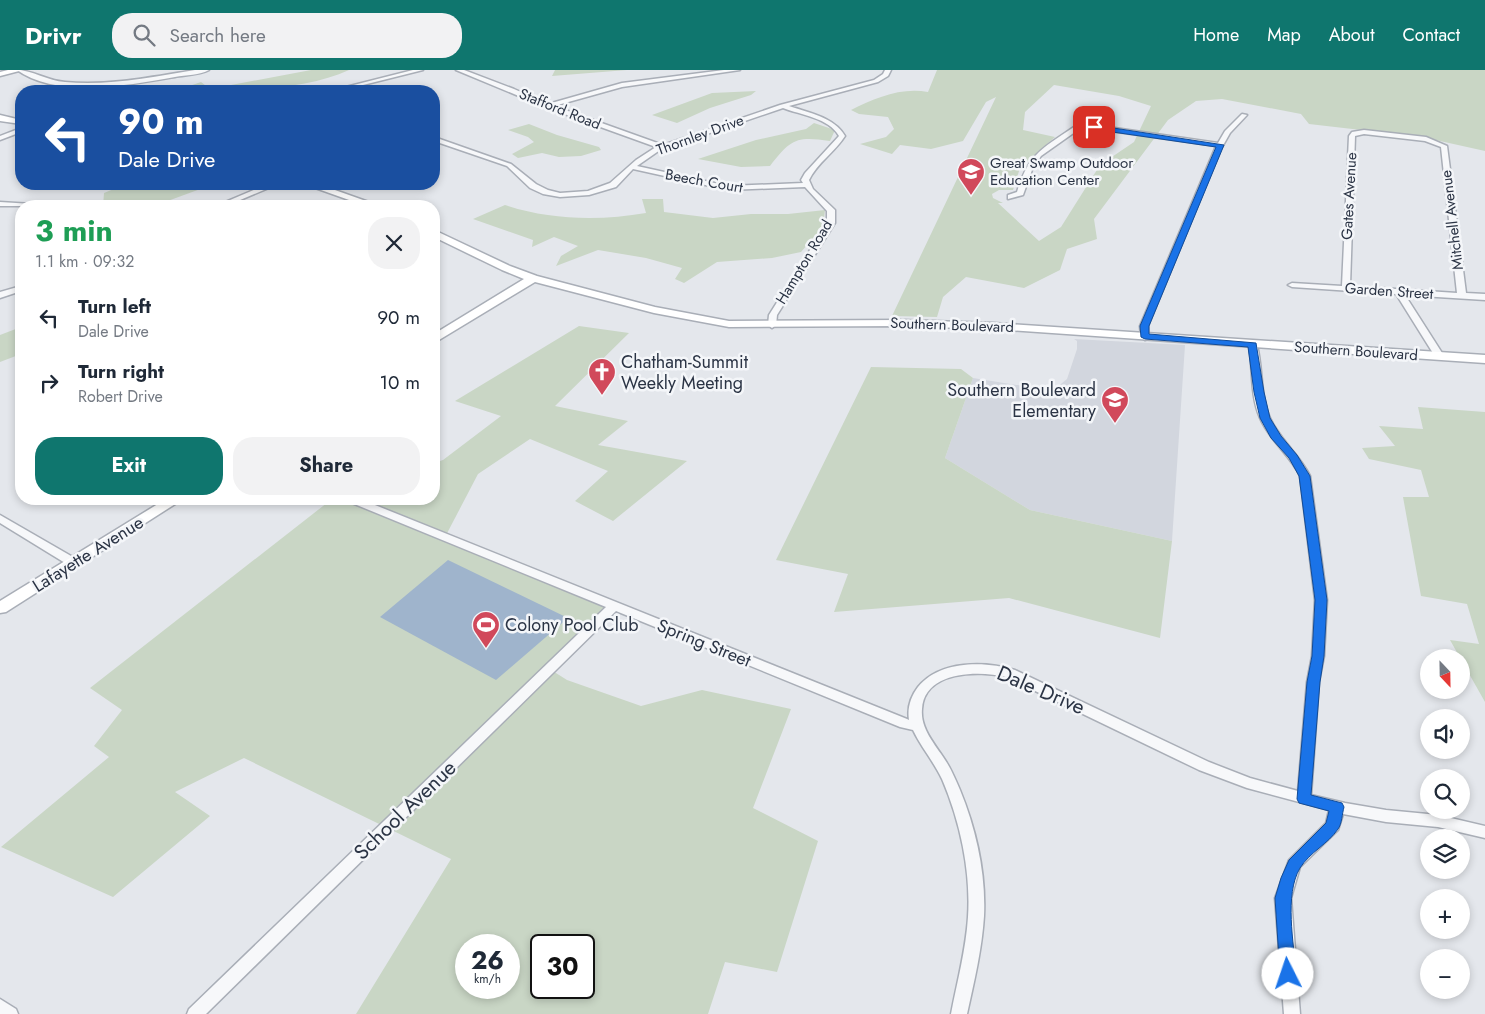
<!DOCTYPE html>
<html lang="en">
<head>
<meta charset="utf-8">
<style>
	:root { --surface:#fff; --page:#f2f2f3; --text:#1f2937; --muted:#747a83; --accent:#0f766e }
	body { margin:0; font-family:Jost,sans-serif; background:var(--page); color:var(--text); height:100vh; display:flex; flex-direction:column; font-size:19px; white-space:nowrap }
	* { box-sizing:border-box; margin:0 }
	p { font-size:16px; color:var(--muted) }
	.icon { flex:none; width:28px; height:28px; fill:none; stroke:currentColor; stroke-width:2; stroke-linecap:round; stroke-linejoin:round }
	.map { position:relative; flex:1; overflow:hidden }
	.drawer { position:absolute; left:15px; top:130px; width:425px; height:305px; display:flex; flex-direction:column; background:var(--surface); border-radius:20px; box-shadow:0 2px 8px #0003 }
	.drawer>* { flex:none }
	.banner { position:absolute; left:15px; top:15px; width:425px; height:105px; border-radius:20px; box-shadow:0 2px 8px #0003; background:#1a4fa0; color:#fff; overflow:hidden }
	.needle { width:32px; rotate:158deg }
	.controls { position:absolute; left:1420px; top:579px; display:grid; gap:10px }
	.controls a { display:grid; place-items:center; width:50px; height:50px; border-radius:50%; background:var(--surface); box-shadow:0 2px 8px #0003; font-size:25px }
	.speed { position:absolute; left:455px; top:864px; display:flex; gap:10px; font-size:25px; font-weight:700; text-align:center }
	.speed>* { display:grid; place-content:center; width:65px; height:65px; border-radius:50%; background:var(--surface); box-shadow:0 2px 8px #0003; line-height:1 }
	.speed small { font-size:12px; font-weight:400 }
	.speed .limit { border:2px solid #111; border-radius:8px; background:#fff; color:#111 }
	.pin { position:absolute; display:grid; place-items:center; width:42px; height:42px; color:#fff; margin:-21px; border-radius:10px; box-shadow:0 2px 8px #0006 }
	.me { position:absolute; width:55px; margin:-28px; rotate:356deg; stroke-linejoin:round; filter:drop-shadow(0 0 4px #0008) }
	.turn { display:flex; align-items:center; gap:18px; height:105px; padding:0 20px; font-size:22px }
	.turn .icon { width:65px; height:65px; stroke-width:2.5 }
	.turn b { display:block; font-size:35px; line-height:42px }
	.round { display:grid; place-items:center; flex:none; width:52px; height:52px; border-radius:20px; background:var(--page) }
	.headline { display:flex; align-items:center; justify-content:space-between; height:85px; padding:0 20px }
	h1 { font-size:30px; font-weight:700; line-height:38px; color:#1e9e55 }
	.action { display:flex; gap:10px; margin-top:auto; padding:10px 20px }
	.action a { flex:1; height:58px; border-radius:20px; background:var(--accent); color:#fff; font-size:20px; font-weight:700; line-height:58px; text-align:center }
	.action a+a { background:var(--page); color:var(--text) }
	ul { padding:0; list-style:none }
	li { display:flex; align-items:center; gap:15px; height:65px; padding:0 20px }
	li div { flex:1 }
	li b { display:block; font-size:19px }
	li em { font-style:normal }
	header { display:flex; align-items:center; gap:30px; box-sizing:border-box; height:70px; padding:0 25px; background:var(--accent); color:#fff }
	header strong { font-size:24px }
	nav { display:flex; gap:28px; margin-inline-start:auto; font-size:18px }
	.search { width:350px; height:45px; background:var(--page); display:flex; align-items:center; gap:12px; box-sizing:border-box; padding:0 18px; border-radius:20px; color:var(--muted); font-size:19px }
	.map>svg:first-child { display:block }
</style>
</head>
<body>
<header>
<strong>Drivr</strong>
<div class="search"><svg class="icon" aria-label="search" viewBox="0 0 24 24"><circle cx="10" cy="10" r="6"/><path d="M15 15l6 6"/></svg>Search here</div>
<nav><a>Home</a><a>Map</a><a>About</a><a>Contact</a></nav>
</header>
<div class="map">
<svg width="1485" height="944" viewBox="0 0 1485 944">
	<rect width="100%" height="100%" fill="#e4e7ec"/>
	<path fill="#d2d6de" d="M1074,269L1185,275L1172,471L1030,440L945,388L973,308L1042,319L1056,318L1067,309L1077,279V271Z"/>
	<g fill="#c9d6c5" fill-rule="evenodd">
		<path d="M311,0H349C302,22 226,21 175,21L201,12L210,19Z"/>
		<path d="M555,0H627L552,6Z"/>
		<path d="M937,0H1485V81L1422,67L1309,54L1301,44L1222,29L1196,31L1168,50L1094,149L1097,169L1067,179L1060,200L1024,218L966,207L943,227L937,247L892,246L996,27L986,32L963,71L931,79L900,75L892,84L860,74L886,67L894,59L888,47L859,44L851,40C875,28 901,17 928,22ZM1054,15L1119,26L1151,36L1134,72L1100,95L1061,157L1039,171L998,133H1003L993,128L992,124L999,120H1013L1020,98L1055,67L1023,60L1025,42Z"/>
		<path d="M756,21L751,25L710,38L677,53L652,45L712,23Z"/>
		<path d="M814,53L835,60L830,71C796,66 791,69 770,96L741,97L698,89L756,70L806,59Z"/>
		<path d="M529,54L557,65L599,77L601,80L581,86L559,87L542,83L518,88L512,84L534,72L528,67L508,60Z"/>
		<path d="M126,114H214L154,136H103L104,123Z"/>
		<path d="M642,129H663L664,142L713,148L751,144H788L825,140L823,157L801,182L772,188L717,192L684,213L675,209L682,198L646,188L598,180L556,196L561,186L578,176L554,167L532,177L533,170L473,149L505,135C549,150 600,151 646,143Z"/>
		<path d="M579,256L629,263L555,336L628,351L598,375L687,391L613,451L575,431L608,401L530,369L478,404L443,471L605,536L548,598L567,610L641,636L702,620L791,639L753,738L818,771L777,902L725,892L708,944H356L451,789L244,688L175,722L210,746L113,827L1,777L109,687L94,676L122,640L90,618L332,429H434V393L443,390L501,346L455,331ZM466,875H509V918H466ZM541,875H584V918H541Z"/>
		<path d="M21,257V284L0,292V265Z"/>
		<path d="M871,297L961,299L973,308L945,388L1030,440L1172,471L1160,568L1009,528L834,542L848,504L776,490Z"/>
		<path d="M1418,337L1485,342V632L1450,570L1479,574L1467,534L1421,526L1403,427H1429L1421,400L1369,389L1362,378L1395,376L1379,356L1423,359Z"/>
	</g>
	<path fill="#9fb4cc" d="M448,490L568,548L496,610L380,547Z"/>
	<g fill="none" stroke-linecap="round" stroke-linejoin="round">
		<defs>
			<g id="street">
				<path d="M17,0C32,0 48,11 65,12C109,16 152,7 195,0H209C200,5 186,5 175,7C130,15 57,29 17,0Z"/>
				<path d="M413,0H423L339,21H330Z"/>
				<path d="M456,0H464L514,19L548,34L622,13L724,0H740L622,17L554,36L663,75L780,35L874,10L883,4L885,0H891L888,6L878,12L789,36C809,43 834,47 845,66C835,82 817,93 809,110L813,119L835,140V153L777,245L776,255L772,258L768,255L769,245L827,153V141L805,117L728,120L633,99L616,117L589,125L560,127L543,124L530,118L507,96L434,71V67L511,94L536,114L548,120L560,123L588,121L610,113L636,90L656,77L545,37ZM783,38C801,45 829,48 839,66L805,103L801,110L803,113L728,116L637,96L660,80Z"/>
				<path d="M1087,38H1091L1097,43L1087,54L1218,73L1225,61L1242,44L1247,45L1230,63L1221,79L1148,256V269L1145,270L1141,267L1140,256L1216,76L1082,57L1041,86L1032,100L1023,125L1008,129V125L1017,122C1030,77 1051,75 1085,49L1091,43L1086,39Z"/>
				<path d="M21,58V62L0,70V66Z"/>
				<path d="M1364,60L1426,67L1447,76L1466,223L1485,224V230L1405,225L1444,286L1442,288H1436L1396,224L1292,217L1288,215L1292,213L1342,216L1349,66L1352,62ZM1364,64L1425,71L1441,77L1457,223L1350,216L1355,66Z"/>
				<path d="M268,114H278L226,136H216Z"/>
				<path d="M0,132L32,134L36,136H0Z"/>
				<path d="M21,216V221L0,228V222Z"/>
				<path d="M1253,272L1257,275C1263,299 1260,325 1270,348C1280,370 1300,385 1310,406L1327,530L1324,586L1319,612L1311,725L1345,733L1386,740L1438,745L1485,756V768L1438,757L1386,752L1343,744L1338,760L1300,797L1291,828L1300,944H1284L1275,828L1289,790L1326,753L1329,740L1247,718L1199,700L1006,607C979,600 924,601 922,639C920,660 937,676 947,693C952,701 956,711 960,720C976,759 986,804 984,846C982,879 974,912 967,944H951C957,912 966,880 968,847C971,801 960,751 942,709C934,692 921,677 913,660L900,657L616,541L206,944H187L189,939L606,537L347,431L346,429H360L907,649L909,650C907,638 911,626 918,617C940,590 985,591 1015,600L1209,692L1250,708L1298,721L1307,612L1312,586L1315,530L1300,406C1290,385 1269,370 1260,348C1250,325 1253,299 1249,275Z"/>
				<path d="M0,445L78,490L80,493L78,496H70L0,453Z"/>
				<path d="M0,929L16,939L18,944H0Z"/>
			</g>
			<g id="secondary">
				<path d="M8,0H23L0,6V2Z"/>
				<path d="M0,45L21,50V54L0,51Z"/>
				<path d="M304,114H318L380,136H366Z"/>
				<path d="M434,160L510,196L537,206L655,237L729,251L902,250L993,253L1485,285V293L993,259L902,256L729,257L654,243L535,212L434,273V264L524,209L502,200L434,167Z"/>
				<path d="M166,429H183L6,542L0,543V531Z"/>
			</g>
		</defs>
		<use href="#street" stroke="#a9aeb7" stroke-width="3"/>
		<use href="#secondary" stroke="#a9aeb7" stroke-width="3"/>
		<use href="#street" fill="#f7f8fa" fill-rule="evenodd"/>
		<use href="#secondary" fill="#fff" fill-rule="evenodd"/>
	</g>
	<path fill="#1a73e8" stroke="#114b97" d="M1094,55L1224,75L1149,256V264L1256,273L1264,322L1270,348L1281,366L1297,385L1310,406L1327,530L1324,586L1320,612L1311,725L1342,733L1344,737C1342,744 1342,754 1338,759C1328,774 1310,782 1300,798C1284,825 1294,873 1296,904L1294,909L1288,911L1282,909L1280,904L1275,828L1281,808L1289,790L1326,753L1329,741L1299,733L1297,729L1307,612L1312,586L1315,530L1299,406L1289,388L1271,368L1260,348L1254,322L1248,277L1145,269L1141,267L1140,256L1216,77L1092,59V56Z"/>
	<defs>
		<symbol id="school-pin" viewBox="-11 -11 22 30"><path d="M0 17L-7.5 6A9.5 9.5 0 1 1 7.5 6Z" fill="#d1495b" stroke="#f4f6f9"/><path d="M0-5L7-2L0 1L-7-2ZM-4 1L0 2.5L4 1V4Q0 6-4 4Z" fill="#fff"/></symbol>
		<symbol id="church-pin" viewBox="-11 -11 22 30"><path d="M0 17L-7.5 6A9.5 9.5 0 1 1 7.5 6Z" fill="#d1495b" stroke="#f4f6f9"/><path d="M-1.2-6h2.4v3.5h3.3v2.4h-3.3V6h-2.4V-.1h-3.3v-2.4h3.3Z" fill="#fff"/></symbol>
		<symbol id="stadium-pin" viewBox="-11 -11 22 30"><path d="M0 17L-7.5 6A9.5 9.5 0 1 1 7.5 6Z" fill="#d1495b" stroke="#f4f6f9"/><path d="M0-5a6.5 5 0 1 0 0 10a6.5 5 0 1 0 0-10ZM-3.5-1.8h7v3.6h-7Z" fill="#fff"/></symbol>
	</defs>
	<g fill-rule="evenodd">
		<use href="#school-pin" x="955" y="86" width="32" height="43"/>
		<use href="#church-pin" x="586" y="286" width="32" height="43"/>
		<use href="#school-pin" x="1099" y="314" width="32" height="43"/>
		<use href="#stadium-pin" x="470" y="539" width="32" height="43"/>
	</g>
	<g text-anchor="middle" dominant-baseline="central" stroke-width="5" stroke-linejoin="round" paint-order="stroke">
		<g font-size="15" fill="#2b3445" stroke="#f4f6f9">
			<text transform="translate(560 39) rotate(22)">Stafford Road</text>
			<text transform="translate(700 65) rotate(-20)">Thornley Drive</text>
			<text transform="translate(704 111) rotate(10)">Beech Court</text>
			<text transform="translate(1349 126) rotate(-87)">Gates Avenue</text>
			<text transform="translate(1452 150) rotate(-97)">Mitchell Avenue</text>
			<text transform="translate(804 192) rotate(-59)">Hampton Road</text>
			<text transform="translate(1389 221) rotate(4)">Garden Street</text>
			<text transform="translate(952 255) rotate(2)">Southern Boulevard</text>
			<text transform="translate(1356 281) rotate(4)">Southern Boulevard</text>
		</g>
		<g font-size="15" fill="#2b3445" stroke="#f4f6f9" text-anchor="start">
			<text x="990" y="93">Great Swamp Outdoor<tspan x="990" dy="17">Education Center</tspan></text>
		</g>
		<g font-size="18" fill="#2b3445" stroke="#f4f6f9" text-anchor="start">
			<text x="621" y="292">Chatham-Summit<tspan x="621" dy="21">Weekly Meeting</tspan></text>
			<text x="1096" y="320" text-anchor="end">Southern Boulevard<tspan x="1096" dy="21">Elementary</tspan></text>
			<text x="505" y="555">Colony Pool Club</text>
		</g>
		<g font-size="18" fill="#2b3445" stroke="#f4f6f9">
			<text transform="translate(88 484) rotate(-32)">Lafayette Avenue</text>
			<text transform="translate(704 573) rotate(22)">Spring Street</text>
		</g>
		<g font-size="21" fill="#2b3445" stroke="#f4f6f9">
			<text transform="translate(1041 620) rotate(23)">Dale Drive</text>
			<text transform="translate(405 740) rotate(-44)">School Avenue</text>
		</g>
	</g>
</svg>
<div class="controls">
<a><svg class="needle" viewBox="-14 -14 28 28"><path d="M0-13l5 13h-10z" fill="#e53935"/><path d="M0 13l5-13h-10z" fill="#747a83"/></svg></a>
<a><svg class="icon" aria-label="sound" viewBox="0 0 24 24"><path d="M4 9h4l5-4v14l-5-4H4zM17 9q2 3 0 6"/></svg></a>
<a><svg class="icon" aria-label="search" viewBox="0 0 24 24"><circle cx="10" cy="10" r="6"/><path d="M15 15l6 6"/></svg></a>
<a><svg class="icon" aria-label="layers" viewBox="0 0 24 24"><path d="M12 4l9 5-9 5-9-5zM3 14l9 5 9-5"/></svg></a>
<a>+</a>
<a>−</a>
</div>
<div class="speed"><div>26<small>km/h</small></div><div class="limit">30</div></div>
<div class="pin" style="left:1094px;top:57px;background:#d93025"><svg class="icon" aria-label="arrive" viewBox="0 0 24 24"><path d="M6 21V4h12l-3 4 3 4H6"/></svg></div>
<svg class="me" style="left:1288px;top:904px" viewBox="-20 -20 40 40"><circle r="19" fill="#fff"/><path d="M0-13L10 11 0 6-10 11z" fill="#1a73e8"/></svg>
<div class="banner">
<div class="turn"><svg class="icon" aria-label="left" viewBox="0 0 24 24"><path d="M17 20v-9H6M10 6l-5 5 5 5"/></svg><div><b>90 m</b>Dale Drive</div></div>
</div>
<section class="drawer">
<div class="headline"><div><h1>3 min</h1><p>1.1 km · 09:32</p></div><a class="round"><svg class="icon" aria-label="close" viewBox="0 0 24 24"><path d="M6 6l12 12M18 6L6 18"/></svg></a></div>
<ul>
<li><svg class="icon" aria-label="left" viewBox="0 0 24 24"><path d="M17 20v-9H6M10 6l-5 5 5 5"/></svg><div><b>Turn left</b><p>Dale Drive</p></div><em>90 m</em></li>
<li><svg class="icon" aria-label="right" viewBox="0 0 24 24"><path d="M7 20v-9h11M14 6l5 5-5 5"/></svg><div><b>Turn right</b><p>Robert Drive</p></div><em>10 m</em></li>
</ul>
<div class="action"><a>Exit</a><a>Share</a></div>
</section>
</div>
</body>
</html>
